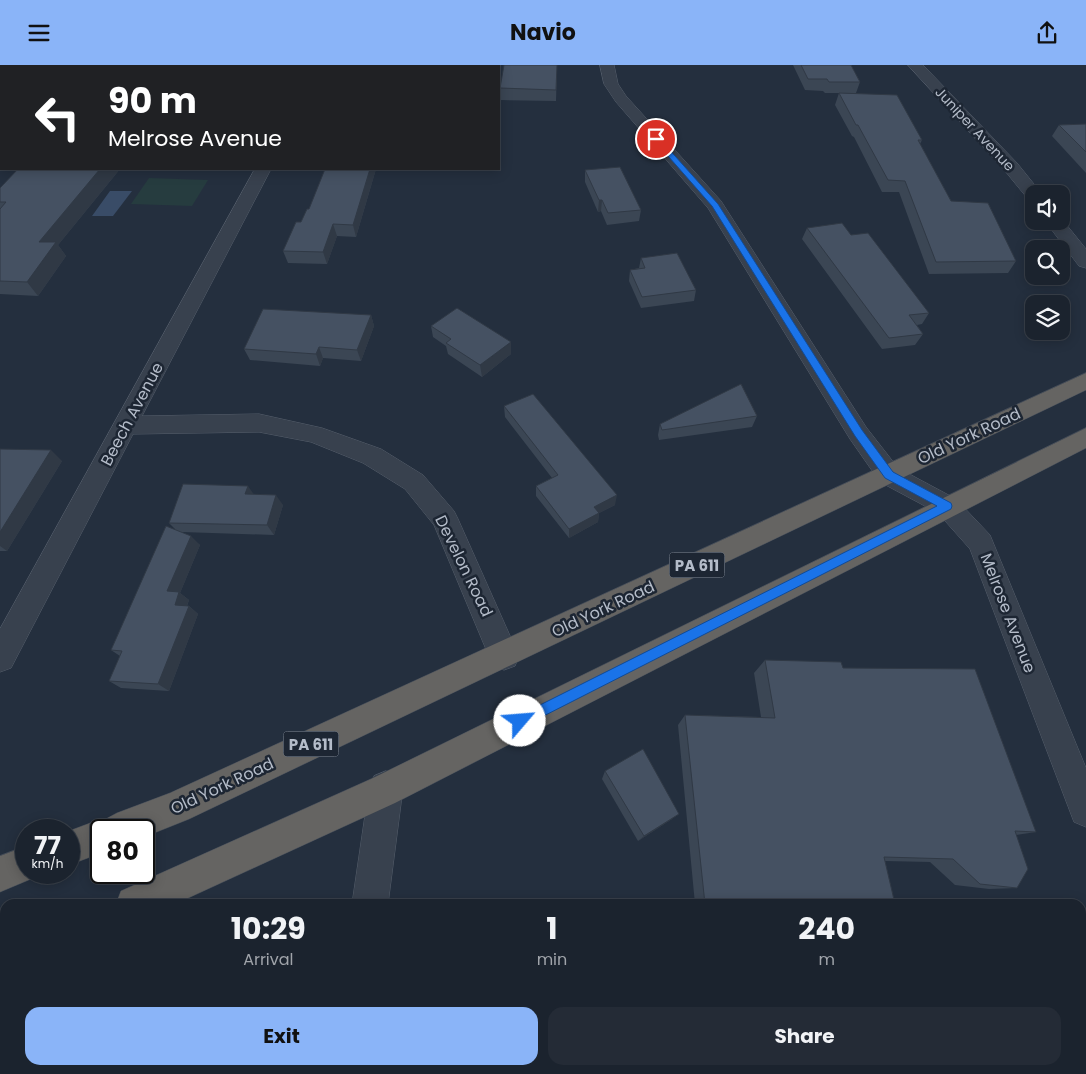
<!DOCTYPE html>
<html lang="en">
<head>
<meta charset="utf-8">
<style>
	:root { --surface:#1b232e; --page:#242b36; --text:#f1f3f6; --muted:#a0a4aa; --line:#39404a; --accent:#8ab4f8 }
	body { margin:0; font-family:Poppins,sans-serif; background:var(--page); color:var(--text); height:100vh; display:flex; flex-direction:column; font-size:19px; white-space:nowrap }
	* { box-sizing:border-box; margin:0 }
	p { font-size:16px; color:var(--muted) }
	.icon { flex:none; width:28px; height:28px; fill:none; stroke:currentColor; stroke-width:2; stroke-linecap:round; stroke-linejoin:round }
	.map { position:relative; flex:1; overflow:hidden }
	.panel { position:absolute; left:0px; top:834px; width:1086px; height:176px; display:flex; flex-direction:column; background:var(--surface); border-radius:15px 15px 0 0; box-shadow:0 2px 12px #0003,0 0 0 1px var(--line) }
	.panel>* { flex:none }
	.guide { position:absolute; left:0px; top:0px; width:500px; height:105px; box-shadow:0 2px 12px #0003,0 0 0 1px var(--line); background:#202124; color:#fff; overflow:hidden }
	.buttons { position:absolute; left:1025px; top:120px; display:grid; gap:10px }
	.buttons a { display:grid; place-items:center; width:45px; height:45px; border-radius:10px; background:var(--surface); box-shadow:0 2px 12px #0003,0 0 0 1px var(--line); font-size:25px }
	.speed { position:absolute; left:15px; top:754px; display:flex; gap:10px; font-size:25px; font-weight:700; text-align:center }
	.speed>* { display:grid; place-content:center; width:65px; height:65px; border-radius:50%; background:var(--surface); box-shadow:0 2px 12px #0003,0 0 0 1px var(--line); line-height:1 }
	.speed small { font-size:12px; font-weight:400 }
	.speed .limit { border:2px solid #111; border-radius:8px; background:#fff; color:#111 }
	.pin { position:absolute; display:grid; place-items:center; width:42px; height:42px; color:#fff; margin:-21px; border:2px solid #fff; border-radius:50%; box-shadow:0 1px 5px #0007 }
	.me { position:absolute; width:55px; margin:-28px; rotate:63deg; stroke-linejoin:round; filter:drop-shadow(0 0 4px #0008) }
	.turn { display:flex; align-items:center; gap:18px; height:105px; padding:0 25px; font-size:22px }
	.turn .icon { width:65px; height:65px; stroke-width:2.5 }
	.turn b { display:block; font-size:35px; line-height:42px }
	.eta { display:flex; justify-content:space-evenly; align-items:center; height:85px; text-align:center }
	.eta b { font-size:30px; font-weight:700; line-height:35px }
	.action { display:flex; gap:10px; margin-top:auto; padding:10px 25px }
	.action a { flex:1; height:58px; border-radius:15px; background:var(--accent); color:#111; font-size:20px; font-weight:700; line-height:58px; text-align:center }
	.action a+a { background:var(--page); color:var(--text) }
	header { display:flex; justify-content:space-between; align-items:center; height:65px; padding:0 25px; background:var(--accent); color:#111; font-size:22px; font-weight:700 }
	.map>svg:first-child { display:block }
</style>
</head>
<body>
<header><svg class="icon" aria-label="menu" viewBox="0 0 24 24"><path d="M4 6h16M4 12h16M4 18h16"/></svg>Navio<svg class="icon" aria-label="share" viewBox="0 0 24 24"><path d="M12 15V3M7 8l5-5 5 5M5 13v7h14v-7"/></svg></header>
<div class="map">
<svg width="1086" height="1009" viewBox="0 0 1086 1009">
	<rect width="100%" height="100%" fill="#242f3e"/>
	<path fill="#263c3f" d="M149,113L208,115L192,141L131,139Z"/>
	<path fill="#394c67" d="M110,126H132L113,151H92Z"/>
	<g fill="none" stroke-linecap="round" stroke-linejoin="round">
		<defs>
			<path id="service" d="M23,0H65L66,1H24Z"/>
			<g id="minor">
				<path d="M600,0H614L618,19L626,31L721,136L866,362L898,403L956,434L990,470L1086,703V762L1074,757L970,484L938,448L880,417L850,374L708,143L616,37L604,19Z"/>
				<path d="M908,0H923L1017,98L1042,129H1034V135L1028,134L1005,106Z"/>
				<path d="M1,56V66L0,67V57Z"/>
				<path d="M255,104H271L142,351L259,349L322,363L381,384L423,410L454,446L458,454L519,591L515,601L504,605L493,601L434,460L405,424L363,398L311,377L259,367L133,369L11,603L0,607V564Z"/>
				<path d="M1061,153L1086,184V203L1079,201L1045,156H1061Z"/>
				<path d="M386,706L398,711L403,723L388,839H352L369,723L374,711Z"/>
				<rect x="1081" y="868" width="5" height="38"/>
				<path d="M329,1005H369L368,1009H328Z"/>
			</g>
			<g id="trunk">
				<path d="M1086,308V325L189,754L144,772V765H101V788L69,800V766L101,754L104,755L117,748L170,728Z"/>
				<path d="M1086,363V383L395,738L175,839H116L121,826L371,714Z"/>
				<path d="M26,781V808H40L38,811L0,827V791Z"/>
				<path d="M5,875V913L0,915V877Z"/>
			</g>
		</defs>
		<use href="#service" stroke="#565f6c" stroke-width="1"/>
		<use href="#minor" stroke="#565f6c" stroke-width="1"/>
		<use href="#trunk" stroke="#434c59" stroke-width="1"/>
		<use href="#service" fill="#38414e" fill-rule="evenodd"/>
		<use href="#minor" fill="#38414e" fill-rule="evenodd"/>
		<use href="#trunk" fill="#656462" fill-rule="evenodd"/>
	</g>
	<g fill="#3b4654">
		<path d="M557,0L556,36L500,35V23Z"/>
		<path d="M793,0H851L860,17L856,28H825L823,26L805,25Z"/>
		<path d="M839,28L922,75L920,79L951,136L1016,196L1008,208L929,209L899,127H882L854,72L852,71L835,40Z"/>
		<path d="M1086,59V108L1052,71L1059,60Z"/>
		<path d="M26,104H120L58,180L66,191L38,231L0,229V123Z"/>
		<path d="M376,104L356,172L337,171L327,199L288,198L283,186L309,144Z"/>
		<path d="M585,105L641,145L639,156L607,160L601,146L598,147L585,117Z"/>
		<path d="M807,163L851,170L929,248L922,259L917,260L923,269L915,280L882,284L802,174Z"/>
		<path d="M641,193L696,225L694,236L641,243L629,216L630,205L639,203Z"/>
		<path d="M371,250L374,261L361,296L323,293L320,301L250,295L244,284Z"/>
		<path d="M431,261L511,289L482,312L448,289L446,281L433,272Z"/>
		<path d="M504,341L615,440L599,448L598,457L569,473L536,431V421L552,413L505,352Z"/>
		<path d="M757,351L752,362L659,375L658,370L660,359Z"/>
		<path d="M0,384L62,396L7,486H0Z"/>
		<path d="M254,429L283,440L274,470L182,467L200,480L180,528L189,535L187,541H189L198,549L169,626L121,623L109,616L120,591L111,585L175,464L169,458Z"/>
		<path d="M765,595L843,603L1036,767L1016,770L1017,823L989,824L955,820L930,797L885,796L895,839H695L678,660L685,650L761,652L754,608Z"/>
		<path d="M605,706L672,754L638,776L602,714Z"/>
		<path d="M63,1005H240L239,1009H53Z"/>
	</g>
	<g fill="#303945">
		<path d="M100,104H120L58,180L66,191L38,231L27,217L39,177Z"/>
		<path d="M370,104H376L356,172L353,160Z"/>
		<path d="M599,135H602L601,146L598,147Z"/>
		<path d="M333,159L337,171L327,199L323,187Z"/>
		<path d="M371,250L374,261L361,296L357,285Z"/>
		<path d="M511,277V289L482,312L480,300Z"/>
		<path d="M319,282L323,293L320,301L316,289Z"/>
		<path d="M51,385L62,396L7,486L0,481V467Z"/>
		<path d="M248,421L255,431L245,429Z"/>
		<path d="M276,430L283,440L274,470L267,460Z"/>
		<path d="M617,430L615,440L599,448L598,457L569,473V464L594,442Z"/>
		<path d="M191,471L200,480L180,528L189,535L184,548L175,540L167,526Z"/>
		<path d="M189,541L198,549L169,626L158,619Z"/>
		<path d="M679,749L672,754L638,776L644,771Z"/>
		<path d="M224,1005H240L239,1009H224Z"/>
	</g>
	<g fill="#455162" stroke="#303945">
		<path d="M369,0H413V1H368Z"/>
		<path d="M504,0H557L556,25L500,23Z"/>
		<path d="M801,0H851L860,17H829L827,14H808Z"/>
		<path d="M839,28L897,30L922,75H918L951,136L988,138L1016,196L936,197L905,116L888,115L858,60H856Z"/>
		<path d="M1086,59V87L1059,60Z"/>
		<path d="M620,102L641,145L608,148L602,135H599L585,105Z"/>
		<path d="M18,104H100L39,177H56L27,217L0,216V144L6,137H0V123Z"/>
		<path d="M325,104H370L353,160L333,159L323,187L283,186L296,157H301L307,144H309Z"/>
		<path d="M842,158L851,170L868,168L929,248L909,250L923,269L889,273L807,163Z"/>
		<path d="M677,188L696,225L642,232L630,205L645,203L641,193Z"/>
		<path d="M457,243L511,277L480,300L446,278L451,274L431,261Z"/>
		<path d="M263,244L371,250L357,285L319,282L316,289L244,284Z"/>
		<path d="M741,319L757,351L662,365L660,359Z"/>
		<path d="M533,329L617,430L594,442L599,448L569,464L536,421L558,410L504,341Z"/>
		<path d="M0,384L51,385L0,467Z"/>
		<path d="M183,419L248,421L245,429L276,430L267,460L169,458Z"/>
		<path d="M166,461L191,471L167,526L179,527L175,540L189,541L158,619L109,616L122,586L111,585Z"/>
		<path d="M765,595L841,597L843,603L975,604L1036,767L1015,766L1028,804L1017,823L980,819L953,794L884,792L895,839H705L685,650L775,653Z"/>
		<path d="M643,684L679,749L644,771L605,706Z"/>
		<path d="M178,1005H224V1009H53L177,1006Z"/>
		<rect x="539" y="1005" width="75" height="4"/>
	</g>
	<path fill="#1a73e8" stroke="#114b97" d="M654,72H658L718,139L862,365L893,407L951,438L952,441L951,444L520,663L516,661L514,656L516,652L937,441L885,413L855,371L712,141L654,75Z"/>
	<g text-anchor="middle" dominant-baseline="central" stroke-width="5" stroke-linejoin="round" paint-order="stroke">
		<g font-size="14" fill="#b4bcc9" stroke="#1d2633">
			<text transform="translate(975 64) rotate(47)">Juniper Avenue</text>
		</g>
		<g fill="#1d2633" stroke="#878f9c" stroke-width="1">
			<rect x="669.5" y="487.5" width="55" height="25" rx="4"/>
			<rect x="283.5" y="666.5" width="55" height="25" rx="4"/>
		</g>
		<g font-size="15" font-weight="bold" fill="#b4bcc9">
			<text x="697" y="500">PA 611</text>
			<text x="311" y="679">PA 611</text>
		</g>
		<g font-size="16" fill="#b4bcc9" stroke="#1d2633">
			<text transform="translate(132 349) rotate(-62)">Beech Avenue</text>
			<text transform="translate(969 371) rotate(-25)">Old York Road</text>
			<text transform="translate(464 501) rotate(64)">Develon Road</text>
			<text transform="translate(603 544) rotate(-25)">Old York Road</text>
			<text transform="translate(1008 548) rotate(69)">Melrose Avenue</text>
			<text transform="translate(222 721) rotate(-25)">Old York Road</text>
		</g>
	</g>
</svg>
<div class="buttons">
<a><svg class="icon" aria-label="sound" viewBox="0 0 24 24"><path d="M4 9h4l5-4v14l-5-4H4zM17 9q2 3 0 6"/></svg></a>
<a><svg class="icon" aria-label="search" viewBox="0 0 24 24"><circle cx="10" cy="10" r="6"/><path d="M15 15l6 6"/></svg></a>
<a><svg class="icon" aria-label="layers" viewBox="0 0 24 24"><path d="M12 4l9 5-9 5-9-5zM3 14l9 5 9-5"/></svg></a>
</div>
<div class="speed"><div>77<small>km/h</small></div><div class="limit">80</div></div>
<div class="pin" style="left:656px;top:74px;background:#d93025"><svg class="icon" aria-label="arrive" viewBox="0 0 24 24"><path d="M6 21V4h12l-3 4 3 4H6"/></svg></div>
<svg class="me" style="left:520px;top:656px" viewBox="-20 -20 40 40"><circle r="19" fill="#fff"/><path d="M0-13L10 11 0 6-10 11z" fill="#1a73e8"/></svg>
<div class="guide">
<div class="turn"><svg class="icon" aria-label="left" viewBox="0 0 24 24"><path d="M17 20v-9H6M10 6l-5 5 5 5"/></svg><div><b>90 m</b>Melrose Avenue</div></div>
</div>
<section class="panel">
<div class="eta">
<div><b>10:29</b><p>Arrival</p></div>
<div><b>1</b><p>min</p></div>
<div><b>240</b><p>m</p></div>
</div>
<div class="action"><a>Exit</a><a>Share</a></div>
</section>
</div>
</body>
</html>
